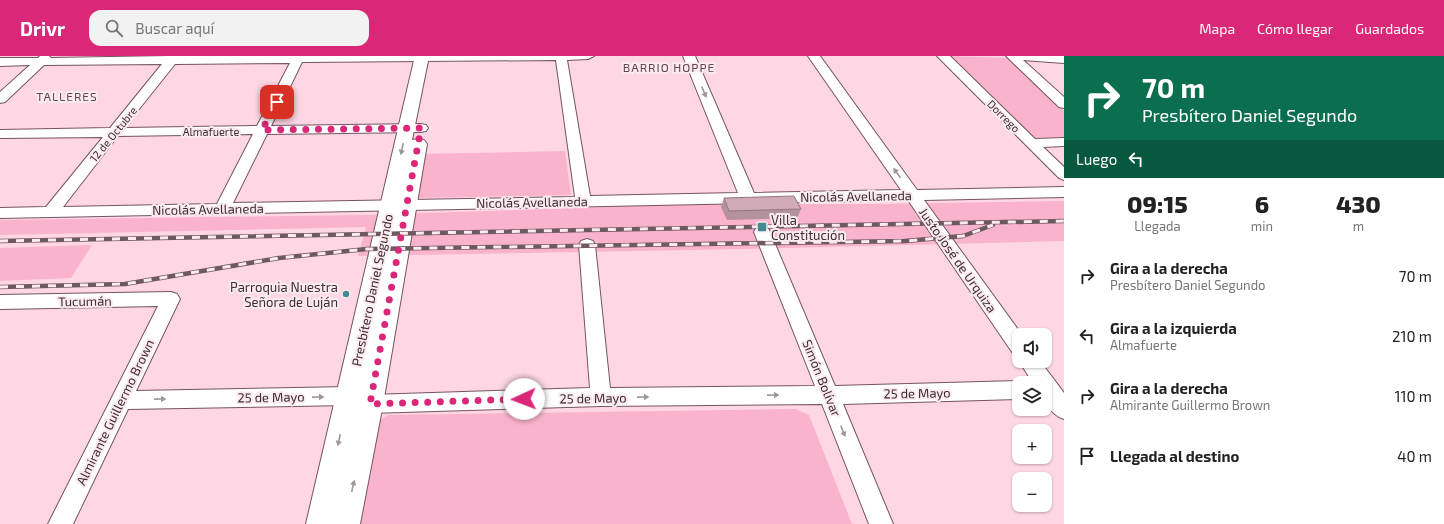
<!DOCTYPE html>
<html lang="es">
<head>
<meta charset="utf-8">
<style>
	:root { --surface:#fff; --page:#f2f2f2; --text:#222; --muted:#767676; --accent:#db2777 }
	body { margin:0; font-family:"Exo 2",sans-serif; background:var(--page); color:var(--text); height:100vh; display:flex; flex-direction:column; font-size:15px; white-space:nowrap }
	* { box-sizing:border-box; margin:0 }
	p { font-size:13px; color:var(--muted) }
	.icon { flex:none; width:22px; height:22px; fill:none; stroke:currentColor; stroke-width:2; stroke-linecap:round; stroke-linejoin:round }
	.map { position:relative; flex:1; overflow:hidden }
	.details { display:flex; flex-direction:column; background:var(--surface); width:380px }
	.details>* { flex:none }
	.hud { background:#0b6e4f; color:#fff; overflow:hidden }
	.tools { position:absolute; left:1012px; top:272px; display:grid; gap:8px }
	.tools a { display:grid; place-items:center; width:40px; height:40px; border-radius:8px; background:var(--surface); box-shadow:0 1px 3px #0004; font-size:20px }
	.pin { position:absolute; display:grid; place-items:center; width:34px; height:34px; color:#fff; margin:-17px; border-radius:8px; box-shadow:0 2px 6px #0006 }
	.me { position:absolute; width:44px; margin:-22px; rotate:268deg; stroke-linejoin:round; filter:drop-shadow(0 0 3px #0008) }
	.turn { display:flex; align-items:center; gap:14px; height:84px; padding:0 12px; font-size:18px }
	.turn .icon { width:52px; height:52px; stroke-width:2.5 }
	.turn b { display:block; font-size:28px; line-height:34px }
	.then { display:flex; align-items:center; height:38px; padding:0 12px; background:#0003; gap:8px; font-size:15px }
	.eta { display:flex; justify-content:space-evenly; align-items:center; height:68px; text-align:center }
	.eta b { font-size:24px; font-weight:800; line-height:28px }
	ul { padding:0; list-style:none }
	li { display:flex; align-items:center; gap:12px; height:60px; padding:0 12px }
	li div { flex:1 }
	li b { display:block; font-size:15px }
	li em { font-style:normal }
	header { display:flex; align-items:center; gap:24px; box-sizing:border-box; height:56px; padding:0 20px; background:var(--accent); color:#fff }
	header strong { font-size:19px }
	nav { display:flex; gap:22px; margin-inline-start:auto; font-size:14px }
	.search { width:280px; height:36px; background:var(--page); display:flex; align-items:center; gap:10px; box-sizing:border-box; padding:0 14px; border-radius:12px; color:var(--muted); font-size:15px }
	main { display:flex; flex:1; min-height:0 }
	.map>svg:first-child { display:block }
</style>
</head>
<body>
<header>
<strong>Drivr</strong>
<div class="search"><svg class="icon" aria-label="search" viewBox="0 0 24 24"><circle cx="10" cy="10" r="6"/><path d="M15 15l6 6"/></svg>Buscar aquí</div>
<nav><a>Mapa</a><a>Cómo llegar</a><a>Guardados</a></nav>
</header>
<main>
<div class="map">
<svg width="1064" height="468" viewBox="0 0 1064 468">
	<rect width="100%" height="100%" fill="#fed6e4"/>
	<g fill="#fab3cd">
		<path d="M948,0L1008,2L1064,55V81L1032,82Z"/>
		<path d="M565,95L571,139L415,142L422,98Z"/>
		<path d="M1064,145V185L746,193L358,200L366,171L0,179V164L367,159L698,148H875Z"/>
		<path d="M92,189L71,222L0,225V192Z"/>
		<path d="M796,353L809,359L852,468H357L375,367L388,359Z"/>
	</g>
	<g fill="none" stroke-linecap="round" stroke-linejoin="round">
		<defs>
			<g id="minor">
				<path d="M40,0H49L51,2L169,0H594L588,3L567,4L590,140L738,137L683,0H695L754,137L901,134L808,0H820L917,134L1064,131V141L924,144L1022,279H1019V298L1012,296L908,144L0,162V152L46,151L103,81L0,82V74L110,72L162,8L44,9L5,46L0,47V36L30,9L0,10V2H38ZM556,4L575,141L233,147L267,78L421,76L426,75L428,72L426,69L421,68L271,70L302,6ZM290,7L257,70L124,72L175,8ZM253,78L217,148L63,151L118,80Z"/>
				<path d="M937,0H950L1035,83L1064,82V90L1043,91L1064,111V124L1059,122Z"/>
				<path d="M1006,0H1064V7L1023,4L1064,41V52L1059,51Z"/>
				<path d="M762,170L768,172L770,176L835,330L1019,325L1024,327H1019V343L843,348L893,468H869L822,348L601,350L370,357L348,349L128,353L73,468H48L158,250L0,253V239L171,236L177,238L180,243L136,335L349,331L370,339L590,332L579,189L581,185L587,183L593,185L595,189L610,332L815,330L754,176L756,172Z"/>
				<path d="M1019,305H1040L1064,337V363C1047,357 1045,343 1045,327H1033Z"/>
			</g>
			<path id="major" d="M415,0H429L412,84L418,83L424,84L427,88L383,348L360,468H306Z"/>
		</defs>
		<use href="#minor" stroke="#745460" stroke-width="2"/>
		<use href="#major" stroke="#745460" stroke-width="2"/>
		<use href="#minor" fill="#fff" fill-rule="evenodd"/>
		<use href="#major" fill="#fff" fill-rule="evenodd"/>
		<defs>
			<g id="rail">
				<path d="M0,185L1064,165"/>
				<path d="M0,231L125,228L279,202L367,193L905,185L963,180L993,169"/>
			</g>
		</defs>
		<use href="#rail" stroke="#6e5960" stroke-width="4.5"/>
		<use href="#rail" stroke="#fbebf0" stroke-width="3" stroke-dasharray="8" stroke-linecap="butt"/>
	</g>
	<path fill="#b3929d" d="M724,142L801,153L797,162L727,164L721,151Z"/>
	<path fill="#d0aab7" stroke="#927780" d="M794,140L801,153L729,155L724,142Z"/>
	<defs><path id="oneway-solid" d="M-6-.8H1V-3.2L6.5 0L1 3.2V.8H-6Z"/></defs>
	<g fill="#9e9699">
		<use href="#oneway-solid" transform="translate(704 36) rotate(67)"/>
		<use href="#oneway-solid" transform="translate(402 93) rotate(102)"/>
		<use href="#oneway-solid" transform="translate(897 117) rotate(-126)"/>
		<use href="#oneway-solid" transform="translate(773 339) rotate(-1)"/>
		<use href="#oneway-solid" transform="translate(318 341) rotate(-1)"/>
		<use href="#oneway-solid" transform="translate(643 341) rotate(-1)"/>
		<use href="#oneway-solid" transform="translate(160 343) rotate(-1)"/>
		<use href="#oneway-solid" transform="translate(843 375) rotate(68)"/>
		<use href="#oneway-solid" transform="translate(339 384) rotate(102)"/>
		<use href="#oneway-solid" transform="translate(353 430) rotate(-78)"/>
	</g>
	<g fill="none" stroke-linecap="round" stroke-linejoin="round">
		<path stroke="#db2777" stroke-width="7" stroke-dasharray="0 12.6" d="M277,46L262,74L421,72L370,348L524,343"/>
	</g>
	<g fill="#428a90" stroke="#fbebf0" stroke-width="1.5">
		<rect x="757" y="166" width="10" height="10" rx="2"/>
		<circle cx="346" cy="238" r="4"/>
	</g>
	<g text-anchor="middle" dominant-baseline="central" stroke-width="4" stroke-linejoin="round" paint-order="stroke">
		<g font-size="11" fill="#3d2e33" stroke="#fbebf0">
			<text transform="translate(1004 60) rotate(45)">Dorrego</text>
			<text x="211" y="75">Almafuerte</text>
			<text transform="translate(113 78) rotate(-51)">12 de Octubre</text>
		</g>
		<g font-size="12" letter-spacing="1" fill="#654551" stroke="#fbebf0">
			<text x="669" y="11">BARRIO HOPPE</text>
			<text x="67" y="40">TALLERES</text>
		</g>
		<g font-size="13" fill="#3d2e33" stroke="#fbebf0">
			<text transform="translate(856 140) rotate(-1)">Nicolás Avellaneda</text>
			<text transform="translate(532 146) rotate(-1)">Nicolás Avellaneda</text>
			<text transform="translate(208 153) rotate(-1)">Nicolás Avellaneda</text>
			<text transform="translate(958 204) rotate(55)">Justo José de Urquiza</text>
			<text transform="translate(372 234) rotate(-78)">Presbítero Daniel Segundo</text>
			<text transform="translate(85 245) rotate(-1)">Tucumán</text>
			<text transform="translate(822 322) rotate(68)">Simón Bolívar</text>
			<text transform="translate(917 337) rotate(-1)">25 de Mayo</text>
			<text transform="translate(271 341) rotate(-1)">25 de Mayo</text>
			<text transform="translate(593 342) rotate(-1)">25 de Mayo</text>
			<text transform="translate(115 356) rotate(-64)">Almirante Guillermo Brown</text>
		</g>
		<g font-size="13" fill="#3d2e33" stroke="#fbebf0" text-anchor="start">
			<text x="771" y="164">Villa<tspan x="771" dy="15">Constitución</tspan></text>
			<text x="338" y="231" text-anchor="end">Parroquia Nuestra<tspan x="338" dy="15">Señora de Luján</tspan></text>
		</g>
	</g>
</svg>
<div class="tools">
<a><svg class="icon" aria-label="sound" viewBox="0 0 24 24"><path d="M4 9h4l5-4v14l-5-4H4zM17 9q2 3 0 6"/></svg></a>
<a><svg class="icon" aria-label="layers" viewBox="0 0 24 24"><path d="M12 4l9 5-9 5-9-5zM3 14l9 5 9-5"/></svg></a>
<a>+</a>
<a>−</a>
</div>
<div class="pin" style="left:277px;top:46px;background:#d93025"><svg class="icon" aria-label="arrive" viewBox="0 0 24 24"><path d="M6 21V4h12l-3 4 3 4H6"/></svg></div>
<svg class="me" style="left:524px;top:343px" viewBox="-20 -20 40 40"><circle r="19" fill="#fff"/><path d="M0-13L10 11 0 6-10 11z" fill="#db2777"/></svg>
</div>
<section class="details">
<div class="hud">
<div class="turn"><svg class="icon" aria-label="right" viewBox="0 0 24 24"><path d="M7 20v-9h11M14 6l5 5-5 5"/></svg><div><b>70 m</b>Presbítero Daniel Segundo</div></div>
<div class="then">Luego<svg class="icon" aria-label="left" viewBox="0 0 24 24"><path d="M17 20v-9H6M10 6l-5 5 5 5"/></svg></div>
</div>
<div class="eta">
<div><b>09:15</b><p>Llegada</p></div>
<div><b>6</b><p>min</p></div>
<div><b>430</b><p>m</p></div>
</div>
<ul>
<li><svg class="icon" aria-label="right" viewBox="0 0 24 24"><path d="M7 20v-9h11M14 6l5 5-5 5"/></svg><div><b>Gira a la derecha</b><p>Presbítero Daniel Segundo</p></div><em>70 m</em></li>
<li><svg class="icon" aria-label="left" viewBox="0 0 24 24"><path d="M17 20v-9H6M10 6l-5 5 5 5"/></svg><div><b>Gira a la izquierda</b><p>Almafuerte</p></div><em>210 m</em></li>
<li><svg class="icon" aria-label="right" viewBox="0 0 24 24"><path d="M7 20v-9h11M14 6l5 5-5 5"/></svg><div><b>Gira a la derecha</b><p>Almirante Guillermo Brown</p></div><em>110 m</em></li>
<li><svg class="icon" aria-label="arrive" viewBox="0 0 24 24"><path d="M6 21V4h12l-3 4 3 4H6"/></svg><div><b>Llegada al destino</b></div><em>40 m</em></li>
</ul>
</section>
</main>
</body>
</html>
